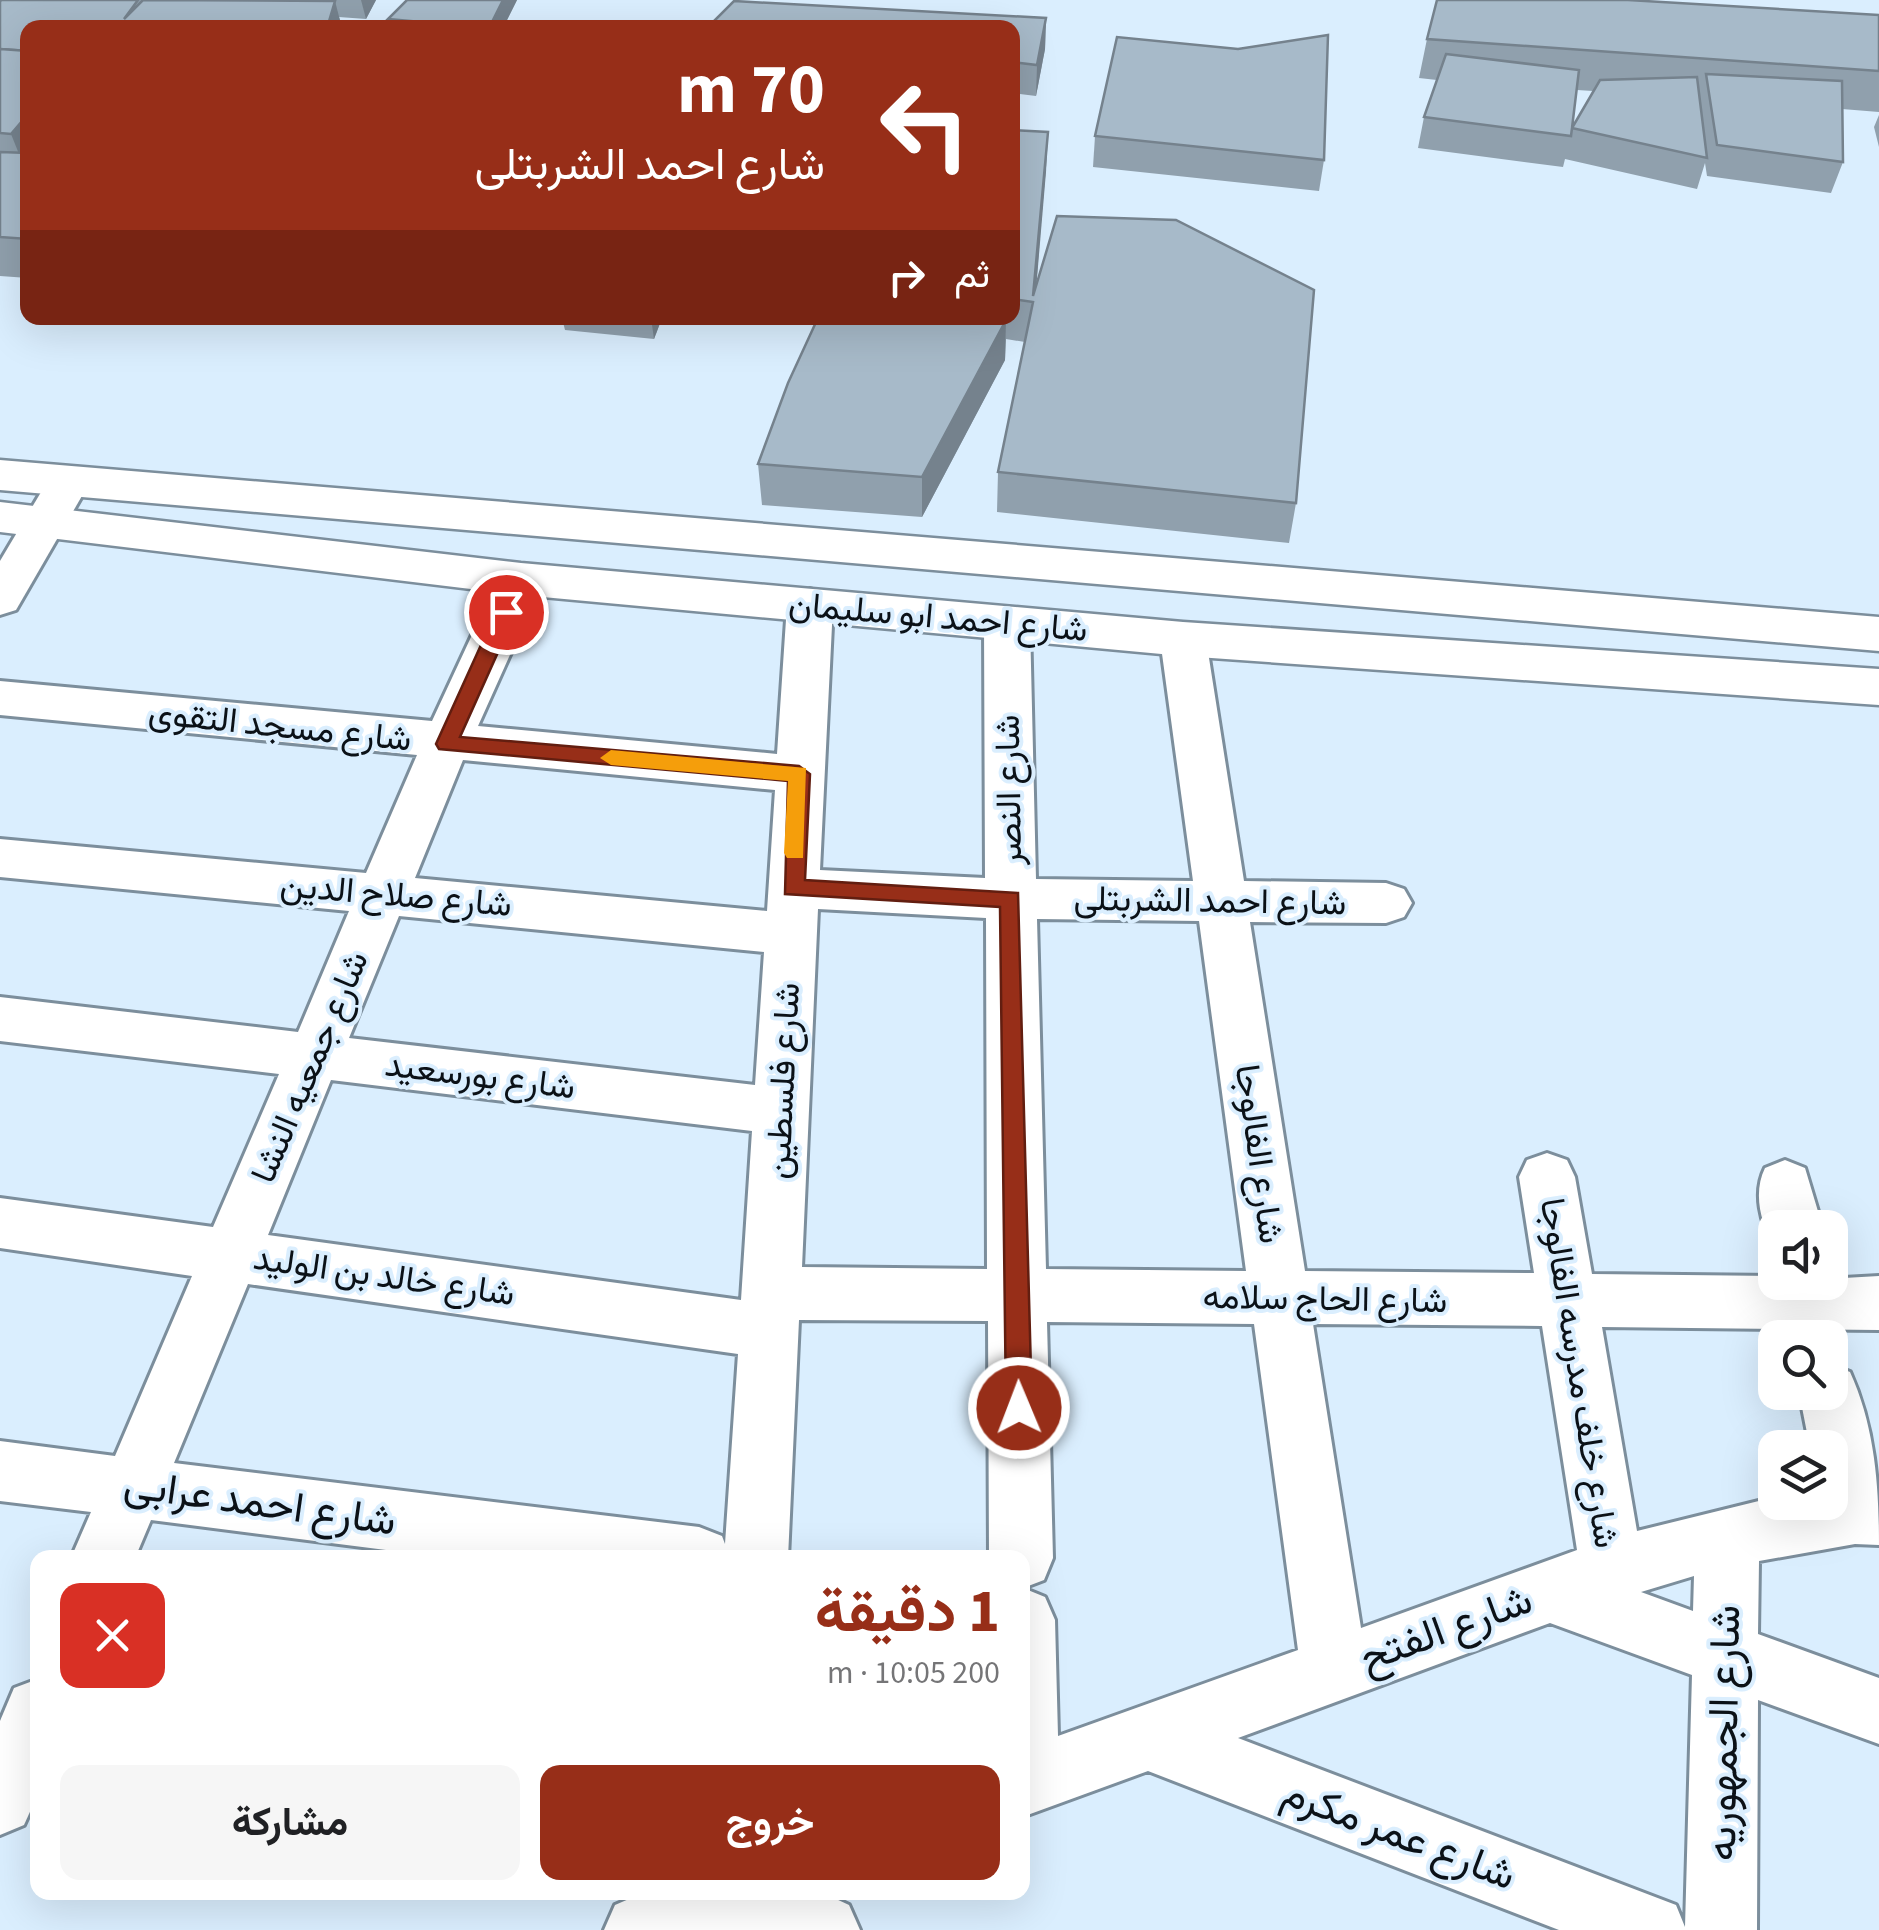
<!DOCTYPE html>
<html lang="ar">
<head>
<meta charset="utf-8">
<style>
	:root { --surface:#fff; --page:#f6f6f6; --text:#202124; --muted:#757577; --accent:#972e18 }
	body { margin:0; font-family:"Source Sans 3",Vazirmatn,sans-serif; background:var(--page); color:var(--text); direction:rtl; height:100vh; display:flex; flex-direction:column; font-size:38px; white-space:nowrap }
	* { box-sizing:border-box; margin:0 }
	p { font-size:32px; color:var(--muted) }
	.icon { flex:none; width:55px; height:55px; fill:none; stroke:currentColor; stroke-width:2; stroke-linecap:round; stroke-linejoin:round }
	.map { position:relative; flex:1; overflow:hidden; direction:ltr }
	.panel { position:absolute; left:30px; top:1550px; width:1000px; height:350px; display:flex; flex-direction:column; background:var(--surface); border-radius:20px; box-shadow:0 10px 40px #0002; direction:rtl }
	.panel>* { flex:none }
	.banner { position:absolute; left:20px; top:20px; width:1000px; height:305px; border-radius:20px; box-shadow:0 10px 40px #0002; direction:rtl; background:#972e18; color:#fff; overflow:hidden }
	.fabs { position:absolute; left:1758px; top:1210px; display:grid; gap:20px }
	.fabs a { display:grid; place-items:center; width:90px; height:90px; border-radius:20px; background:var(--surface); box-shadow:0 10px 40px #0002; font-size:50px }
	.pin { position:absolute; display:grid; place-items:center; width:85px; height:85px; color:#fff; margin:-42px; border:5px solid #fff; border-radius:50%; box-shadow:0 2px 10px #0007 }
	.me { position:absolute; width:110px; margin:-55px; rotate:359deg; stroke-linejoin:round; filter:drop-shadow(0 0 8px #0008) }
	.turn { display:flex; align-items:center; gap:35px; height:210px; padding:0 30px; font-size:45px }
	.turn .icon { width:130px; height:130px; stroke-width:2.5 }
	.turn b { display:block; font-size:70px; line-height:85px }
	.then { display:flex; align-items:center; height:95px; padding:0 30px; background:#0003; gap:20px; font-size:38px }
	.round { display:grid; place-items:center; flex:none; width:105px; height:105px; border-radius:20px; background:var(--page) }
	.overview { display:flex; align-items:center; justify-content:space-between; height:170px; padding:0 30px }
	h1 { font-size:60px; font-weight:700; line-height:75px; color:var(--accent) }
	.primary-button { display:flex; gap:20px; margin-top:auto; padding:20px 30px }
	.primary-button a { flex:1; height:115px; border-radius:20px; background:var(--accent); color:#fff; font-size:40px; font-weight:700; line-height:115px; text-align:center }
	.primary-button a+a { background:var(--page); color:var(--text) }
	.map>svg:first-child { display:block }
</style>
</head>
<body>
<div class="map">
<svg width="1879" height="1930" viewBox="0 0 1879 1930">
	<rect width="100%" height="100%" fill="#daeefe"/>
	<g fill="none" stroke-linecap="round" stroke-linejoin="round">
		<defs>
			<g id="minor">
				<path d="M68,468L83,472L90,482L16,610L0,615V561L53,472Z"/>
				<path d="M521,564L537,568L544,579L478,726L777,754L787,605L794,594L810,589L826,594L833,605L820,870L985,878L984,623L991,612L1007,607L1023,612L1030,623L1036,879L1193,881L1160,639L1167,628L1183,623L1199,628L1206,639L1244,881L1386,883L1404,889L1412,903L1404,917L1386,923L1250,922L1305,1271L1534,1273L1519,1177L1527,1160L1547,1153L1567,1160L1575,1177L1592,1274L1775,1276V1282L1879,1276V1330L1602,1327L1637,1531L1775,1497V1502H1830V1448H1810L1799,1392H1830V1364L1850,1372C1875,1427 1879,1486 1879,1545L1855,1544L1759,1561L1758,1634L1879,1678V1744L1758,1700L1757,1930H1559L1148,1771L1022,1817V1558H989L988,1321L799,1320L788,1558H449L151,1520L135,1558H71L91,1512L0,1501V1441L115,1456L192,1276L0,1248V1198L213,1227L279,1074L0,1041V997L298,1032L349,911L0,877V839L366,873L417,755L0,715V681L432,721L498,579L505,568ZM463,760L775,790L767,911L415,878ZM818,909L986,918L987,1269L802,1267ZM399,916L764,952L755,1085L349,1038ZM1037,919L1199,921L1246,1271L1046,1269ZM331,1080L752,1131L741,1300L268,1235ZM248,1284L738,1354L725,1544L722,1536L699,1527L174,1463ZM1047,1322L1254,1324L1298,1650L1058,1736L1055,1620L1045,1597L1023,1588L1044,1580L1053,1558ZM1313,1324L1542,1326L1577,1550L1361,1628ZM1694,1576L1693,1611L1641,1592ZM1550,1623L1692,1675L1685,1927L1676,1905L1238,1738Z"/>
				<path d="M1785,1160L1805,1168L1823,1228H1775V1246C1760,1224 1753,1192 1765,1168Z"/>
				<path d="M38,1679V1794L24,1825L0,1835V1721L14,1688Z"/>
				<path d="M645,1892H821L849,1905L860,1930H604L615,1905Z"/>
			</g>
			<g id="major">
				<path d="M0,460L1879,617V651L0,490Z"/>
				<path d="M0,502L521,563L1183,622L1879,669V705L1183,656L521,595L0,532Z"/>
			</g>
		</defs>
		<use href="#minor" stroke="#7c8e9c" stroke-width="6"/>
		<use href="#major" stroke="#7c8e9c" stroke-width="5"/>
		<use href="#minor" fill="#fff" fill-rule="evenodd"/>
		<use href="#major" fill="#fff" fill-rule="evenodd"/>
	</g>
	<g fill="#90a0ad" fill-rule="evenodd">
		<path d="M0,0H376L366,19L339,17L342,28H28V278L0,276Z"/>
		<path d="M517,0L503,28H390L388,19Z"/>
		<path d="M734,1L1046,18L1045,49L1036,96L1012,93V28H711V24Z"/>
		<path d="M1879,15V112L1842,109L1843,162L1831,193L1707,176L1705,163L1697,189L1565,159L1563,167L1418,148L1424,117L1437,80L1419,78L1427,39ZM1577,90L1593,91L1572,128Z"/>
		<path d="M1879,115V147L1874,127Z"/>
		<path d="M1012,130L1048,132L1036,288L1296,503L1289,543L997,512L998,472L1025,342L1006,339L1005,360L922,517L762,505L758,464L892,320L876,318H1012Z"/>
		<path d="M1095,136L1324,160L1319,191L1093,167Z"/>
		<path d="M562,318H662L654,339L565,330Z"/>
	</g>
	<g fill="#75828d">
		<path d="M361,0H376L366,19Z"/>
		<path d="M503,0H517L503,28H489Z"/>
		<path d="M335,1L342,28H327Z"/>
		<path d="M1046,18L1045,49L1036,96L1037,65Z"/>
		<path d="M28,114V173L27,174L11,134Z"/>
		<path d="M1048,132L1046,172L1032,337L1033,296Z"/>
		<path d="M651,318H662L654,339Z"/>
		<path d="M1006,320L1005,360L922,517V477Z"/>
	</g>
	<g fill="#a7bac9" stroke="#75828d" stroke-width="2.5">
		<path d="M1,0H138L124,19L143,0L335,1L327,28H28V51L0,49V2Z"/>
		<path d="M407,0H503L489,28L388,19Z"/>
		<path d="M1437,0H1628L1879,15V71L1427,39Z"/>
		<path d="M734,1L1046,18L1037,65L1012,62V28H730L711,24Z"/>
		<path d="M1328,35L1324,160L1095,136L1117,37L1238,49Z"/>
		<path d="M0,49L28,51V114L11,134L0,133Z"/>
		<path d="M1446,54L1579,70L1572,128L1600,80L1697,77L1707,158L1572,128L1571,136L1424,117Z"/>
		<path d="M1706,74L1842,81L1843,162L1717,145Z"/>
		<path d="M1012,130L1048,132L1033,296L1057,216L1176,220L1314,290L1296,503L998,472L1033,302L1012,299Z"/>
		<path d="M0,152L28,153V239L0,237Z"/>
		<path d="M817,320H1006L922,477L758,464L788,383Z"/>
	</g>
	<path fill="#972e18" stroke="#621e10" stroke-width="2.5" d="M506,605L516,612L460,737L799,766L810,774L805,880L1018,893L1032,1408L1028,1417L1019,1420L1010,1417L1006,1408L1000,907L785,894L788,781L439,749L436,744L496,612Z"/>
	<path fill="#f59e0b" d="M611,750L806,768L803,858H787L784,853L788,781L611,765L600,758Z"/>
	<g text-anchor="middle" dominant-baseline="central" stroke-width="8" stroke-linejoin="round" paint-order="stroke">
		<g font-size="35" fill="#0b1117" stroke="#daeefe">
			<text transform="translate(938 617) rotate(5)">شارع احمد ابو سليمان</text>
			<text transform="translate(280 726) rotate(6)">شارع مسجد التقوى</text>
			<text transform="translate(1009 790) rotate(-91)">شارع النصر</text>
			<text transform="translate(396 895) rotate(5)">شارع صلاح الدين</text>
			<text transform="translate(1210 901) rotate(1)">شارع احمد الشربتلى</text>
			<text transform="translate(310 1067) rotate(-67)">شارع جمعيه النشا</text>
			<text transform="translate(480 1076) rotate(7)">شارع بورسعيد</text>
			<text transform="translate(783 1081) rotate(-87)">شارع فلسطين</text>
			<text transform="translate(1259 1154) rotate(82)">شارع الفالوجا</text>
			<text transform="translate(384 1276) rotate(8)">شارع خالد بن الوليد</text>
			<text transform="translate(1325 1299) rotate(1)">شارع الحاج سلامه</text>
			<text transform="translate(1579 1373) rotate(81)">شارع خلف مدرسه الفالوجا</text>
		</g>
		<g font-size="42" fill="#0b1117" stroke="#daeefe">
			<text transform="translate(260 1503) rotate(8)">شارع احمد عرابى</text>
			<text transform="translate(1446 1629) rotate(-20)">شارع الفتح</text>
			<text transform="translate(1724 1733) rotate(-89)">شارع الجمهوريه</text>
			<text transform="translate(1399 1834) rotate(21)">شارع عمر مكرم</text>
		</g>
	</g>
</svg>
<div class="fabs">
<a><svg class="icon" aria-label="sound" viewBox="0 0 24 24"><path d="M4 9h4l5-4v14l-5-4H4zM17 9q2 3 0 6"/></svg></a>
<a><svg class="icon" aria-label="search" viewBox="0 0 24 24"><circle cx="10" cy="10" r="6"/><path d="M15 15l6 6"/></svg></a>
<a><svg class="icon" aria-label="layers" viewBox="0 0 24 24"><path d="M12 4l9 5-9 5-9-5zM3 14l9 5 9-5"/></svg></a>
</div>
<div class="pin" style="left:506px;top:612px;background:#d93025"><svg class="icon" aria-label="arrive" viewBox="0 0 24 24"><path d="M6 21V4h12l-3 4 3 4H6"/></svg></div>
<svg class="me" style="left:1019px;top:1408px" viewBox="-20 -20 40 40"><circle r="17" fill="#972e18" stroke="#fff" stroke-width="3"/><path d="M0-11L8 9 0 5-8 9z" fill="#fff"/></svg>
<div class="banner">
<div class="turn"><svg class="icon" aria-label="left" viewBox="0 0 24 24"><path d="M17 20v-9H6M10 6l-5 5 5 5"/></svg><div><b>70 m</b>شارع احمد الشربتلى</div></div>
<div class="then">ثم<svg class="icon" aria-label="right" viewBox="0 0 24 24"><path d="M7 20v-9h11M14 6l5 5-5 5"/></svg></div>
</div>
<section class="panel">
<div class="overview"><div><h1>1 دقيقة</h1><p>200 m · 10:05</p></div><a class="round" style="background:#d93025;color:#fff"><svg class="icon" aria-label="close" viewBox="0 0 24 24"><path d="M6 6l12 12M18 6L6 18"/></svg></a></div>
<div class="primary-button"><a>خروج</a><a>مشاركة</a></div>
</section>
</div>
</body>
</html>
